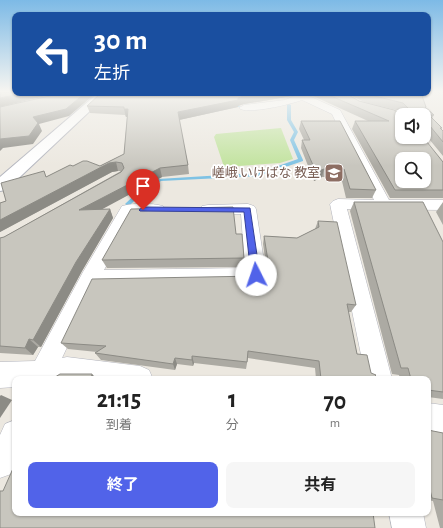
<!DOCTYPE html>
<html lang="ja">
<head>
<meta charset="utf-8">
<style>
	:root { --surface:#fff; --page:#f6f6f6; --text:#222; --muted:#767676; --accent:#5163e9 }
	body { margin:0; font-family:"Alegreya Sans","Noto Sans JP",sans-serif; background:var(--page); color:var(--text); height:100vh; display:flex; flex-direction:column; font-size:15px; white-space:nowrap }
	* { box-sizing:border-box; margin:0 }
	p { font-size:13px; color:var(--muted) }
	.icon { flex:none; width:22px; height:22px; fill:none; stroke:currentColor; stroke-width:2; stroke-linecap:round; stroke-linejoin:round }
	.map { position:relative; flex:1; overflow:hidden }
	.sheet { position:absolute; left:12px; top:376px; width:419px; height:140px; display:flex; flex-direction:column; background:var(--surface); border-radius:8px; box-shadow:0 1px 3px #0004 }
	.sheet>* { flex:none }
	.hud { position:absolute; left:12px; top:12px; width:419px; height:84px; border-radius:8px; box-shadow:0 1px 3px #0004; background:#1a4fa0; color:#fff; overflow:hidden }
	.controls { position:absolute; left:395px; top:108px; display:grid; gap:8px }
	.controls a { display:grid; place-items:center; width:36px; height:36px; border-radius:8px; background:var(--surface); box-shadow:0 1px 3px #0004; font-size:20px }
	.pin { position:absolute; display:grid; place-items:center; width:34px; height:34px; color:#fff; margin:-41px -17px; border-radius:50% 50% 50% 0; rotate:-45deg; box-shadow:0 0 4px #0007 }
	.pin .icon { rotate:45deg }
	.me { position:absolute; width:44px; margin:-22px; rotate:356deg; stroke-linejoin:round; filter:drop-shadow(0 0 3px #0008) }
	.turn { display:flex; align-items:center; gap:14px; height:84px; padding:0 16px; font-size:18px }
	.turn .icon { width:52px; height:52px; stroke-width:2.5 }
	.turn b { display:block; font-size:28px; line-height:34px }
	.eta { display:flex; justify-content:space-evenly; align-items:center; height:68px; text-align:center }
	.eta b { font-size:24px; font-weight:700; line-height:28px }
	.button { display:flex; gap:8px; margin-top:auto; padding:8px 16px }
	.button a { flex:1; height:46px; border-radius:8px; background:var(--accent); color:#fff; font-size:16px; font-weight:700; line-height:46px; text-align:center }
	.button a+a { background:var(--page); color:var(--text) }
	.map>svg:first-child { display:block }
</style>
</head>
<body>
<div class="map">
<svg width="443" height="528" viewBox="0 0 443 528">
	<rect width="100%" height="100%" fill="#ece8e0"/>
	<path fill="#c2e39f" d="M281,128L293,159L280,163L224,167L214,137L216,134Z"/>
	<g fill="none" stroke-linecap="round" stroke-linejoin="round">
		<g fill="#7ec2e4" fill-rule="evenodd">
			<path d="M227,93H231L240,107H238Z"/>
			<path d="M289,104L291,105V120L298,132L294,140L303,160V161L259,176L161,181L147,189L130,205L128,206L125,204L143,187L158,179L258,173L298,159L290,140L294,132L287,120V105Z"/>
		</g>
		<defs>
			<g id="minor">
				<path d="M301,93H311L309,96L340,110L389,200H443V210L347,209L392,379H366L330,204L333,201L338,199L374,200L332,114L302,100C292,104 246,115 239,108L244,105L285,100Z"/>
				<path d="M248,204L254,206L256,209L266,275L263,280L256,283L96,286L62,358L67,357L140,366L149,370L153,379H15V387L0,388V362L35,361L83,272L122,206C134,203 151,203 163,206L165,210L163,214L133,215L104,270L245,268L241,214L208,215L202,214L200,210L202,206L208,205Z"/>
				<path d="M428,403L443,405V433L428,431Z"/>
				<path d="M15,420V467L11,474L0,478V435L5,424Z"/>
				<path d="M389,513H423L426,528H392Z"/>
			</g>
			<path id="secondary" d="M98,93H109L6,190L0,191V177Z"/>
		</defs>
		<use href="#minor" stroke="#b3b5be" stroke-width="1"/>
		<use href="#secondary" stroke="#b3b5be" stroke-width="2"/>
		<use href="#minor" fill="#fff" fill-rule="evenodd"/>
		<use href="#secondary" fill="#fff" fill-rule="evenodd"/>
	</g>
	<g fill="#acaaa3">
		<path d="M312,93H345L359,101L394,110L443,162V198H390L352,129L355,121H368L311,95Z"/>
		<path d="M346,93H421L426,107V108L434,115L432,118L442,128L441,129L443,131V156L425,134H424V115H404L400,111L364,102Z"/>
		<path d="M291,96L269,100L244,104L238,106V107L179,120L188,165L189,174L162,177L101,209H110L113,218L82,271L41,347H38L33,355L0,353V238L4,237L121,171H118L112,172L0,232V203L6,201L46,177L73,166H100L124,154L127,117H126L125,115L90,113L87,106Z"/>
		<path d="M301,121L376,190L372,198H346L341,177H322L314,181L301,148L302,140H304L299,129Z"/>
		<path d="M354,202L443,242V399L428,397V379H400L399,375L392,374L350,211Z"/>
		<path d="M443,202V225L436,212Z"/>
		<path d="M318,221L356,305L351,312H348L357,354L372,379H316L315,368L248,358L246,369L194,363L193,366L177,364L175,370L101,360L95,353L97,352L68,349L61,343L258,276L266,273L267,271L263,244L264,236L297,238L315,229Z"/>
		<path d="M236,234L244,258L243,267L107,268L102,260Z"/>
		<path d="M428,430L443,433V528H440L433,501L428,500Z"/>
	</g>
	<g fill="#8c8b85">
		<path d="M24,93H58L0,107V98Z"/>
		<path d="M85,93H96L69,116L39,124L42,131L33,144L3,148L0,151V139L33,117Z"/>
		<path d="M271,93H297L291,96L269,100L244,104L238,106V107L179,120L178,112L238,98L244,96Z"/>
		<path d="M124,109H128L130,116L126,117Z"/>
		<path d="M430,126L425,134H424V127Z"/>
		<path d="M116,162L118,171L112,172L0,232V220L109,163Z"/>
		<path d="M160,168L162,177L84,219L79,210Z"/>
		<path d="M324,169L322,177L314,181L316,172Z"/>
		<path d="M110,209L113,218L82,271L41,347L33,340L76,262Z"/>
		<path d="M29,339L38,347L33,355L25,348Z"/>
		<path d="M192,356L194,363L193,366L192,360Z"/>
		<path d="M175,358L177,364L175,370L173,364Z"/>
		<path d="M92,374L97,379H91Z"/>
		<path d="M1,395L12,400L0,418V396Z"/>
	</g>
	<g fill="#c8c6be" stroke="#8c8b85" fill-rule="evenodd">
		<path d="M0,92H15V93H24L0,98Z"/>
		<path d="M63,93H85L66,109L33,117L38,123L29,136L0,139V107Z"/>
		<path d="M101,93H271L244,96L238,98V100L178,112L188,165L160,168L79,210L110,209L76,262L33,340L29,339L25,348L0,346V238L4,237L121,172L124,168L122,163L116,162L109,163L0,220V203L6,201L1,183L44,171L46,177L70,165L73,166L83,161H87L100,166L124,154L128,109H124V107L87,106Z"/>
		<path d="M324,93H345L359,101L394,110L404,115H402V137H423L443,162V190H395L355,121H389ZM402,159H424V181H402Z"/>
		<path d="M363,93H421L426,107H425L434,115H429L442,128H440L443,131V142L430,126L424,127V115H406L407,114L408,108L403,103L366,94Z"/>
		<path d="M301,121H340L376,190L350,189L344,169H324L316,172L302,140H310Z"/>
		<path d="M354,202H423L443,242V392L428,390V379H411L408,368H401Z"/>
		<path d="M233,207L236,234H242L244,258L102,260L131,209Z"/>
		<path d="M318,221L337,222L356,305L347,304L357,354L367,355L371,373L376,375L372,379H321L319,361L248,351L247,362L192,356V360L175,358L173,364L95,353L106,346L61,343L92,279L258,276L266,273L269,267L264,236L297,238L319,227Z"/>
		<path d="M60,374H92L91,379H52Z"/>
		<path d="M428,430L443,433V500L432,498L428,482Z"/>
		<path d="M15,464V513H373L375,528H0V491H3Z"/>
	</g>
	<linearGradient id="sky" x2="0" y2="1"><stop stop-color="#7dbae6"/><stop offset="0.55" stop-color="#f6f5f1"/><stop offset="1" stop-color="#f6f5f1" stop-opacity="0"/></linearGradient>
	<rect width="443" height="166" fill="url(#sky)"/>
	<path fill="#5163e9" stroke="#354097" d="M143,207L250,208L260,275L259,278H252L251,275L244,212L140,211L139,210Z"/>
	<defs>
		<symbol id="school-square" viewBox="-11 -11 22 22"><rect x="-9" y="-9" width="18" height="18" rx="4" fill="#8d6e63" stroke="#fff"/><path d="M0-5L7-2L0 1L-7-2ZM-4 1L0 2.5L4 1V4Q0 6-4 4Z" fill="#fff"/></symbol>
	</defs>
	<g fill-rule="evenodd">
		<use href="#school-square" x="323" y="162" width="22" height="22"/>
	</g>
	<g text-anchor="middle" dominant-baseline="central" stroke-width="3.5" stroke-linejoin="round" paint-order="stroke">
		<g font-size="13" fill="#785e54" stroke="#fff" text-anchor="end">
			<text x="320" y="173">嵯峨 いけばな 教室</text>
		</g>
	</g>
</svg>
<div class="controls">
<a><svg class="icon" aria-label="sound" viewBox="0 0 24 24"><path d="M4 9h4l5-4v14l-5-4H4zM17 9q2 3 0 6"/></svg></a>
<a><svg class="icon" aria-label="search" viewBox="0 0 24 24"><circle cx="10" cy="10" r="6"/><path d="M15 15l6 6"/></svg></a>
</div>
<div class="pin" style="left:143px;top:210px;background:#d93025"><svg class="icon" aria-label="arrive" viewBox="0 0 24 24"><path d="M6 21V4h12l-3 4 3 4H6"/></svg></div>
<svg class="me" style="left:256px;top:275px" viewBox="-20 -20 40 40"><circle r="19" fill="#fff"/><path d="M0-13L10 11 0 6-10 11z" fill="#5163e9"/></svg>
<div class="hud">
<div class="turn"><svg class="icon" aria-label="left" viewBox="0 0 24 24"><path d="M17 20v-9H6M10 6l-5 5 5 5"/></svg><div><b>30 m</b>左折</div></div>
</div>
<section class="sheet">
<div class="eta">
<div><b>21:15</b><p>到着</p></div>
<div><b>1</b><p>分</p></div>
<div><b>70</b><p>m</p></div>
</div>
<div class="button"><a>終了</a><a>共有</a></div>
</section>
</div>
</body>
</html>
